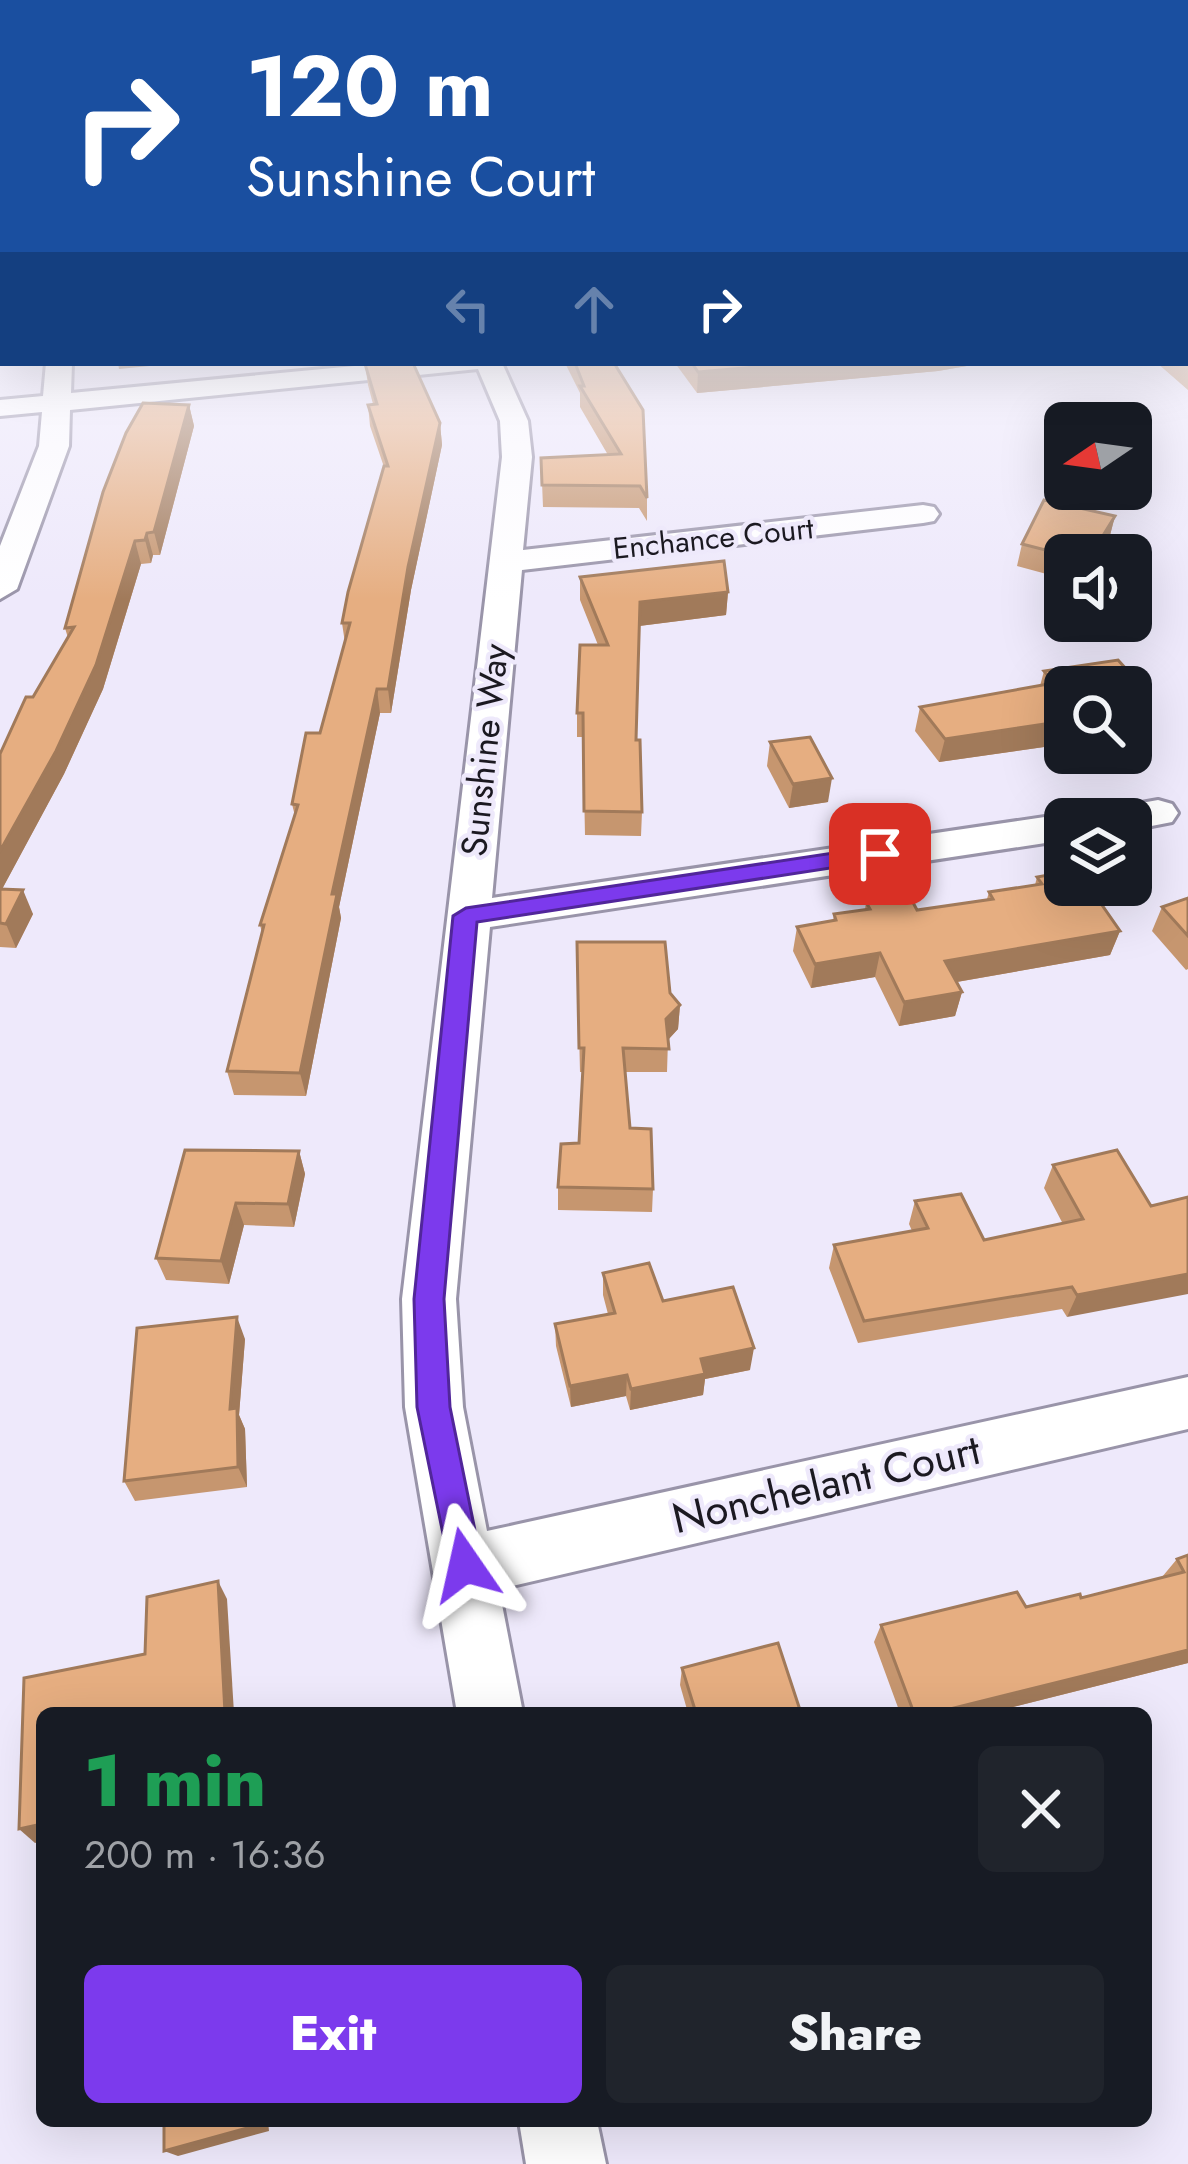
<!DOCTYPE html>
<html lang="en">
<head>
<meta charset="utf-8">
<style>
	:root { --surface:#171b24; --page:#20242c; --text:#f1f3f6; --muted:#9ea1a6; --accent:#7c3aed }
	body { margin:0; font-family:Jost,sans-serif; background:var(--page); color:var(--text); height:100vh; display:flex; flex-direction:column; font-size:45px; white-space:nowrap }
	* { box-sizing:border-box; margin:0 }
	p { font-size:39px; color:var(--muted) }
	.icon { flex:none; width:66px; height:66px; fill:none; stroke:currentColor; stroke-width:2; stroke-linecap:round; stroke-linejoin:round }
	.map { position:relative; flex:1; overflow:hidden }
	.side { position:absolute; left:36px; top:1707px; width:1116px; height:420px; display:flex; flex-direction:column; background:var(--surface); border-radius:18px; box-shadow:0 12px 48px #0002 }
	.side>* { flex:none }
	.banner { position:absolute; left:0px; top:0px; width:1188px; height:366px; box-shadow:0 12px 48px #0002; background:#1a4fa0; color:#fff; overflow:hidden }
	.needle { width:78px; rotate:257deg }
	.tools { position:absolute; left:1044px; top:402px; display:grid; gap:24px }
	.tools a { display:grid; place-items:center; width:108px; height:108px; border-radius:18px; background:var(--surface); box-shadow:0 12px 48px #0002; font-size:60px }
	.pin { position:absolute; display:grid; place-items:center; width:102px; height:102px; color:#fff; margin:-51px; border-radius:24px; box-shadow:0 6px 18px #0006 }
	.me { position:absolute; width:132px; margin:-66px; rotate:349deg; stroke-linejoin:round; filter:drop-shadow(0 0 9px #0008) }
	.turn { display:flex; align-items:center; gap:42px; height:252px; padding:0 48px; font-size:54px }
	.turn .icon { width:156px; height:156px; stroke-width:2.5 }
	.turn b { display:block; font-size:84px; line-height:102px }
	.lanes { display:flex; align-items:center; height:114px; padding:0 48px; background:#0003; justify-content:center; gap:60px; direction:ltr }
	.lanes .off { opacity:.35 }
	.round { display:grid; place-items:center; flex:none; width:126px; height:126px; border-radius:18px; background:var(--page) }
	.head { display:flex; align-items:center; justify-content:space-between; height:204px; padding:0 48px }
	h1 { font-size:72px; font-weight:800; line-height:90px; color:#1e9e55 }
	.button { display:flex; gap:24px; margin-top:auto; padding:24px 48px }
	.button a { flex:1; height:138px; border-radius:18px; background:var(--accent); color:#fff; font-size:48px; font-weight:800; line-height:138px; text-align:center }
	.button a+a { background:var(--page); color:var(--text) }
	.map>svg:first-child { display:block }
</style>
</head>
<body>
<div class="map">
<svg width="1188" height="2164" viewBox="0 0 1188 2164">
	<rect width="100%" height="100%" fill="#eee9fb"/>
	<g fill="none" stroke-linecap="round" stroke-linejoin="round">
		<defs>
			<g id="street">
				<path d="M46,363H72L71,393L386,363H502L528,421L532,457L523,550L923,505L934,507L939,514L934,521L923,523L522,570L492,898L1065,814L1080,819H1065V840L490,927L456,1299L463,1407L487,1531L1188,1377V1429L499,1589L523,1713H457L405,1407L402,1299L502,457L500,421L478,369L70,410L69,446L17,589L0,599V546L39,446L42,412L0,416V400L43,396Z"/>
				<path d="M1158,800L1172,804L1178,813L1172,822L1131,830V819H1096L1102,810Z"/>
				<path d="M519,2121H597L606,2164H526Z"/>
			</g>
		</defs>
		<use href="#street" stroke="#9994a9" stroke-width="6"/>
		<use href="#street" fill="#fff" fill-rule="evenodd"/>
	</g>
	<g fill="#c6966f">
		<path d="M1185,315L1188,318V390L1157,363H1185Z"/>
		<path d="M565,363H614L647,498V521L639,508L543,507L541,458L608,455L580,407V393Z"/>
		<path d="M675,363H984L938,371L697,393Z"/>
		<path d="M365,364L440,423L442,445L411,590L391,713H380L339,907L341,918L306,1096L234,1095L227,1071L262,933L260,925L295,816L292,804L320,733L345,643L342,623L384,467L370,426L368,405L373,404L368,385Z"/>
		<path d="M189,405L194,426L160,555H153L151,563L141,564L103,689L64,774L2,889L33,914L16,948L0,947V754L68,638L65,628Z"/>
		<path d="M1115,516L1109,539L1065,555V579L1017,566L1022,544Z"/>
		<path d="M580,577L728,592L726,615L639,626L636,740L642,812L641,836L585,835L583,737H577V713L598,645L580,600Z"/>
		<path d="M1118,660L1146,691L1138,715L1131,716V687H1065V744L939,762L915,731L920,707L1040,686L1044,671Z"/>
		<path d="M770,742L828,802L789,808L767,766Z"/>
		<path d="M1037,877L1120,931L1110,955L957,982L962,992L955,1016L899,1026L875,977L811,988L793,951L797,927L833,921L834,914L865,910L866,902L917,910L987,899L989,892L1035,885Z"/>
		<path d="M1188,898V969L1186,970L1152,931L1162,907Z"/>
		<path d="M577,942L670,993L680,1005L678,1029L668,1040L667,1072H625L630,1128L653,1189L652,1212L558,1210V1187L579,1143L583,1072H580Z"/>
		<path d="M299,1151L305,1174L294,1227L244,1225L229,1284L166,1280L156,1258Z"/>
		<path d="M1053,1165L1151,1206L1067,1317L1062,1309L858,1343L829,1268L834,1245L912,1231L909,1224L915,1201L984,1240L1063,1224L1044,1188Z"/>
		<path d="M603,1273L663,1301L750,1370L705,1379L703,1395L630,1410L626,1396L571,1407L556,1346L555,1324L608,1314L603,1295Z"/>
		<path d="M245,1339L239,1415L245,1429L247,1487L135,1501L124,1481Z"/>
		<path d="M1188,1554V1663L989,1713H900L874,1642L881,1625L1026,1607L1081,1598L1162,1577L1177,1559Z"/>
		<path d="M682,1668L801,1713H688L680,1685Z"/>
	</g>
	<g fill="#a17a5a">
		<path d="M118,363H180L119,369Z"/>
		<path d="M800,363H984L938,371L697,393L698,372Z"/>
		<path d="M189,405L194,426L160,555L154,532Z"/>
		<path d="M440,423L442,445L411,590L391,713L388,689L408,567Z"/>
		<path d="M1115,516L1109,539L1099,555H1091Z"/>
		<path d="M147,533L153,555L151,563L145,540Z"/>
		<path d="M135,541L141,564L103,689L64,774L0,893V851Z"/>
		<path d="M728,592L726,615L639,626L640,602Z"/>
		<path d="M377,689L380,713L339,907L341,918L306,1096L300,1073L332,894Z"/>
		<path d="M1146,691L1138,715L1131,716V693Z"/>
		<path d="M1065,721V744L939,762L945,739Z"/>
		<path d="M832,778L828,802L789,808L793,784Z"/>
		<path d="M23,890L33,914L16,948L6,924Z"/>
		<path d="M1120,931L1110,955L939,985L945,961Z"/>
		<path d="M880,953L875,977L811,988L815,964Z"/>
		<path d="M962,992L955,1016L899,1026L904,1002Z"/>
		<path d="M680,1005L678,1029L665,1043L666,1019Z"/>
		<path d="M299,1151L305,1174L294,1227L288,1204Z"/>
		<path d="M236,1203L244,1225L229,1284L221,1261Z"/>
		<path d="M1188,1274V1294L1067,1317L1077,1295Z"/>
		<path d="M237,1317L245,1339L239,1415L245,1429L247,1487L238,1467L230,1409Z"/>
		<path d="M754,1348L750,1370L705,1379L703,1395L630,1410L631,1389L701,1359Z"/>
		<path d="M627,1375L626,1396L571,1407L570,1386Z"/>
		<path d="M218,1581L227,1599L234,1713H225Z"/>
		<path d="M1188,1650V1663L989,1713H934Z"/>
		<path d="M42,1824V1841L35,1843L19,1829Z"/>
		<path d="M258,2121H268L269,2131L178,2156L164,2151Z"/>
	</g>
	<g fill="#e6ae81" stroke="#a17a5a" stroke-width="3">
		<path d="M1185,315L1188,318V364L1185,361Z"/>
		<path d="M413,363L440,423L408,567L388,689H377L332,894H337L300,1073L227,1071L264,925H260L298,805L292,804L306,733H320L350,623H342L348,592L384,466H388L368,405L377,404L365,364Z"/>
		<path d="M575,363H614L643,410L647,498L640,486L542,485L541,458L621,454L580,386H584Z"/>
		<path d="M692,363H800L698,372Z"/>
		<path d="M143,403L189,405L154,532L147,533L145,540L135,541L96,665L56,751L0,851V754L26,697H33L74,627L65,628L103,492L126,433Z"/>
		<path d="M1044,500L1115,516L1091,555H1065L1022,544Z"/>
		<path d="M724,561L728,592L640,602L636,740H640L642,812L584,811L583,713H577L580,645H608L580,577Z"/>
		<path d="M1118,660L1146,691L1131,693V687H1065V721L945,739L920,707L1054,683L1044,671Z"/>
		<path d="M810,737L832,778L793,784L770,742Z"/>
		<path d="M1065,872V885H1088L1120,931L945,961L962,992L904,1002L880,953L815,964L797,927L836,920L834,914L870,909L866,902L909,895L917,910L993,899L989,892L1042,884L1037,877Z"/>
		<path d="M0,889L23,890L6,924L0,923Z"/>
		<path d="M1188,898V936L1162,907Z"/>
		<path d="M577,942H665L670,993L680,1005L666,1019L669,1049L623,1048L630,1128L651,1129L653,1189L558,1187L561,1144L579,1143L584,1048H579Z"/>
		<path d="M185,1150L299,1151L288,1204L236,1203L221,1261L156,1258Z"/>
		<path d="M1117,1150L1151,1206L1188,1197V1274L1077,1295L1072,1287L864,1321L834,1245L928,1228L915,1201L961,1194L984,1240L1083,1219L1053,1165Z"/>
		<path d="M649,1263L663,1301L733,1287L754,1348L701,1359L705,1374L631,1389L627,1375L570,1386L555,1324L615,1313L603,1273Z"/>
		<path d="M237,1317L230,1409L237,1408L238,1467L124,1481L137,1328Z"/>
		<path d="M1188,1555V1650L934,1713H914L881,1625L1017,1592L1026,1607L1080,1594L1081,1598L1184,1572L1177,1559Z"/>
		<path d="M218,1581L225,1713H42V1824L19,1829L24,1678L145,1654L147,1597Z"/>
		<path d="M778,1643L801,1713H696L682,1668Z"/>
		<path d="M164,2121H258V2125L164,2151Z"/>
	</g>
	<linearGradient id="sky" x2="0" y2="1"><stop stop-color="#92bcee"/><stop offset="0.49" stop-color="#f7f5fd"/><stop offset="1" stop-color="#f7f5fd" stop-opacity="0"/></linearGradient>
	<rect width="1188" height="599" fill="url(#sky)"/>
	<path fill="#7c3aed" stroke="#51269a" stroke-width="3" d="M880,846L889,849V859L477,922L444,1299L450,1407L482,1565L477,1578L465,1583L452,1578L417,1407L414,1299L453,916L466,908Z"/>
	<g text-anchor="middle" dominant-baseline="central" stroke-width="9" stroke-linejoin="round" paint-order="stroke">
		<g font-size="30" fill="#1b1921" stroke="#eee9fb">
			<text transform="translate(713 538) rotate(-6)">Enchance Court</text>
		</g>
		<g font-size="36" fill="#1b1921" stroke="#eee9fb">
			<text transform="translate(484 750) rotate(-84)">Sunshine Way</text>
		</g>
		<g font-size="42" fill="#1b1921" stroke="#eee9fb">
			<text transform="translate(826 1484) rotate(-13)">Nonchelant Court</text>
		</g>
	</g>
</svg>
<div class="tools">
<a><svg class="needle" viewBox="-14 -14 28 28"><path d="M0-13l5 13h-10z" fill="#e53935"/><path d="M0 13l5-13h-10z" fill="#9ea1a6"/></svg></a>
<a><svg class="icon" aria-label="sound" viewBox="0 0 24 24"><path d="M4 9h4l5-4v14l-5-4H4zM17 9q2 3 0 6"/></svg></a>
<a><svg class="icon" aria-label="search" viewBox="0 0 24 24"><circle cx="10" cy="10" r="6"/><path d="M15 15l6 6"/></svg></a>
<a><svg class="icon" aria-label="layers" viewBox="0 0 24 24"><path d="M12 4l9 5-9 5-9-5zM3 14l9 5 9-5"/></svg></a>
</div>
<div class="pin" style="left:880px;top:854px;background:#d93025"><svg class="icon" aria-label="arrive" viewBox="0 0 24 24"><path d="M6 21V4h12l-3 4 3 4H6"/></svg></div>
<svg class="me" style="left:465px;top:1565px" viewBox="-20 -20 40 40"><path d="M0-17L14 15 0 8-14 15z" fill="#7c3aed" stroke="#fff" stroke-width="4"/></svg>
<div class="banner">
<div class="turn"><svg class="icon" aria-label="right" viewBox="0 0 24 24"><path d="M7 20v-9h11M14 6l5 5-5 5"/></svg><div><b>120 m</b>Sunshine Court</div></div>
<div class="lanes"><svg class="icon off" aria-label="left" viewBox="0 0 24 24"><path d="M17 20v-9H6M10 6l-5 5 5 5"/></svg><svg class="icon off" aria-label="ahead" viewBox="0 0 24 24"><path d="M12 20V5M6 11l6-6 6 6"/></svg><svg class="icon" aria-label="right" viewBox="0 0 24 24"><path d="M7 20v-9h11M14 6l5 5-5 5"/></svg></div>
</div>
<section class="side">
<div class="head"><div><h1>1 min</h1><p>200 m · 16:36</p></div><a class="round"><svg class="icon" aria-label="close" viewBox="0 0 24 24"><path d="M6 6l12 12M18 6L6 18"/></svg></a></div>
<div class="button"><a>Exit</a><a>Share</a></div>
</section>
</div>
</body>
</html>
